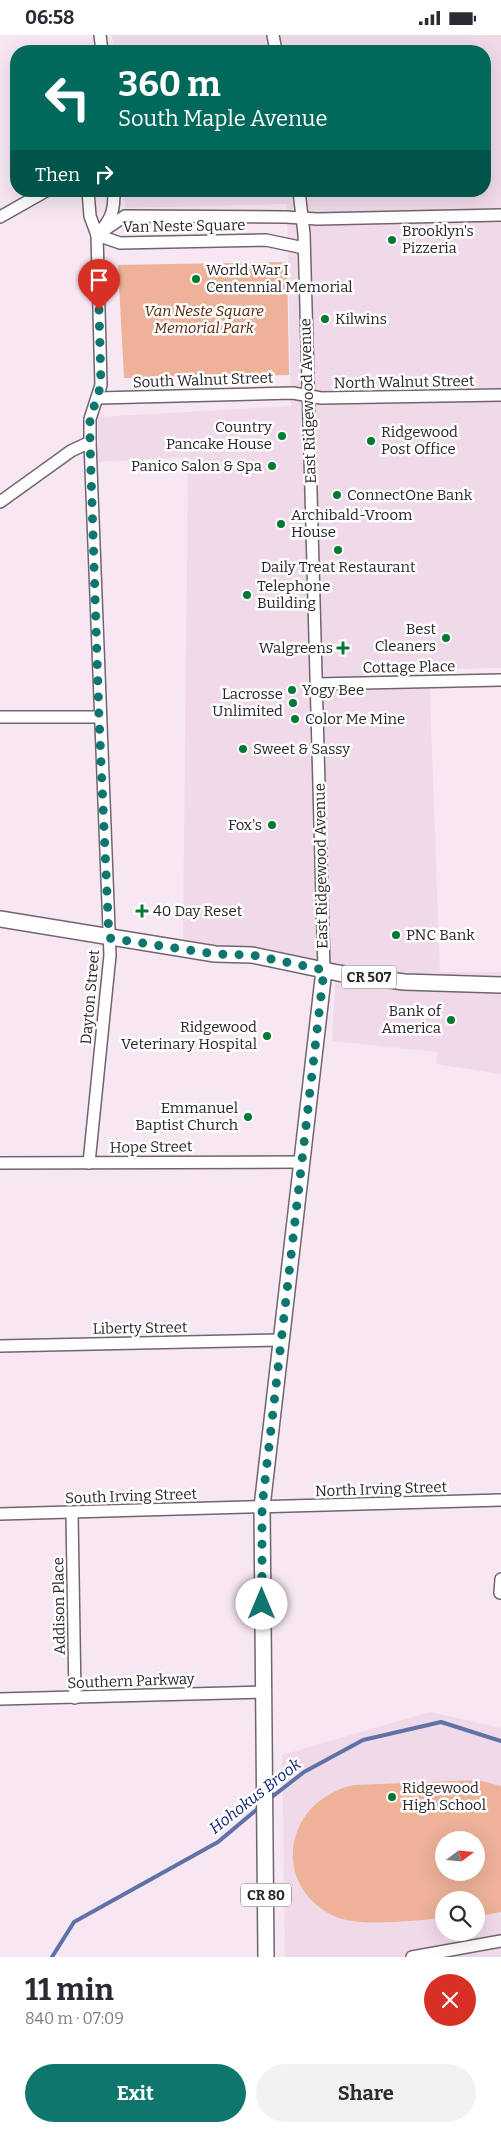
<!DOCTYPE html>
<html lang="en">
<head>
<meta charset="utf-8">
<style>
	:root { --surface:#fff; --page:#f2f2f3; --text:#2b2b33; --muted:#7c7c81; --accent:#0f766e }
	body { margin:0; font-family:Bitter,serif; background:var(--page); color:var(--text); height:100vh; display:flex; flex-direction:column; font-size:19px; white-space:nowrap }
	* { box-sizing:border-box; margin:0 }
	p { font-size:16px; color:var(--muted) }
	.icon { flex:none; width:28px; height:28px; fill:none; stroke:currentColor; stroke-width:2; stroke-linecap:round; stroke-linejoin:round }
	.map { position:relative; height:1922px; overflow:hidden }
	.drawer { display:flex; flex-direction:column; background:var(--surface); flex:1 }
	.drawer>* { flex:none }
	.guide { position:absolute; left:10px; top:10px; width:481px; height:152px; border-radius:20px; box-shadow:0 5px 20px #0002; background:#00695c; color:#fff; overflow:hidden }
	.needle { width:32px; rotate:74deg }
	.tools { position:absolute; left:435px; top:1796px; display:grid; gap:10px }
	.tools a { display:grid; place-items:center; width:50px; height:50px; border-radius:50%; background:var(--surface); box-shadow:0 5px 20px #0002; font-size:25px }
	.pin { position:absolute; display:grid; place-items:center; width:42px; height:42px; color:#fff; margin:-51px -21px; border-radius:50% 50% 50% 0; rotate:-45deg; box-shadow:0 0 5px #0007 }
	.pin .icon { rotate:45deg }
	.me { position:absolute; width:55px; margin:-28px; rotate:0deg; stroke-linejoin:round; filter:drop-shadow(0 0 4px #0008) }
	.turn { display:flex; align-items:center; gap:18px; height:105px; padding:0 25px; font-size:22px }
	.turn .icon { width:65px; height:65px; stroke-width:2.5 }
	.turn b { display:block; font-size:35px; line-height:42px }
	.then { display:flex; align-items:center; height:48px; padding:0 25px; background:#0003; gap:10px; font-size:19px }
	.round { display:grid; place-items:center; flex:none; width:52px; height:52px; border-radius:26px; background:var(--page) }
	.summary { display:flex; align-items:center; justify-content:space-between; height:85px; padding:0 25px }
	h1 { font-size:30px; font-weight:700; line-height:38px }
	.action { display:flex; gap:10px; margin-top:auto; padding:10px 25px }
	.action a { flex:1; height:58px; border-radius:30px; background:var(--accent); color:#fff; font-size:20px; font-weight:700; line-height:58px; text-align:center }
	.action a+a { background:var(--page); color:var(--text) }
	.status { display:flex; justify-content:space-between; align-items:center; height:35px; padding:0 25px; background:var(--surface); direction:ltr }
	.status svg { height:14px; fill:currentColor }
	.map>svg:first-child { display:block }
</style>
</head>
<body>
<div class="status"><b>06:58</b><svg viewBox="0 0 49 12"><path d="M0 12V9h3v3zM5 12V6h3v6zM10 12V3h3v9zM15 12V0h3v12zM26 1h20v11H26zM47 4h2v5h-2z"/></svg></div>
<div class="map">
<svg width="501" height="1922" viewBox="0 0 501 1922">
	<rect width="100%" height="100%" fill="#f6e7f2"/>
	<g fill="#f0daea" fill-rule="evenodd">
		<path d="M112,0H501V633L429,634L440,937H501V1039L436,1029L437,1017L332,1006L336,934L183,904L188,422L98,427V382L291,371L287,169L125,173V156H485V16H114Z"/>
		<path d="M430,1677L501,1693V1922H285L282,1720ZM444,1805H476V1838H444ZM444,1865H476V1898H444Z"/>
	</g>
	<g fill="#edb298" fill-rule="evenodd">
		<path d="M287,227L289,340L124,343L118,230Z"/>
		<path d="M478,1745L501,1751V1877L476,1882V1865H444V1883C415,1885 359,1893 334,1881C270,1850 284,1765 354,1750ZM444,1805H476V1838H444Z"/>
	</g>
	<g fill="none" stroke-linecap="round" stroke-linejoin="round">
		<g stroke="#5e72a7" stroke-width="4">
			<path d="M268,1765L304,1737L363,1705L441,1687L501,1706"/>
			<path d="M52,1922L74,1887L218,1807L261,1771"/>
		</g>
		<defs>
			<g id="minor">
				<path d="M100,0L102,16"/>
				<path d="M273,0L276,16"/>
				<path d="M88,156L90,181L97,200L101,350L90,384V407L110,920L89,1128"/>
				<path d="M299,156L304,199L324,935"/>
				<path d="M0,182L46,156"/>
				<path d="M103,193C113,181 114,172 114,156"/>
				<path d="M97,200L125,181L286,182L317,184L501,180"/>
				<path d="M97,200L120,208L266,205L304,213"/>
				<path d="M98,363L293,358L321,363L501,360"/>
				<path d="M0,467L71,416L90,407"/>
				<path d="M317,649L501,645"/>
				<path d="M0,682H99"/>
				<path d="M0,1128L302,1127"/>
				<path d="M0,1311L281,1305"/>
				<path d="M72,1478L75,1663"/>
				<path d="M0,1479L501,1465"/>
				<path d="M500,1558L501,1544"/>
				<path d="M0,1664L263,1657"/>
				<path d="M412,1922L501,1906"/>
			</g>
			<g id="major">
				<path d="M0,884L215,919L252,920L338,938L404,947L501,950"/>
				<path d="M266,1922L262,1472L324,935"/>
			</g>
		</defs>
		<use href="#minor" stroke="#72646e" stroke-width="14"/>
		<use href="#major" stroke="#72646e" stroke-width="18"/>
		<use href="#minor" stroke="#fff" stroke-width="11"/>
		<use href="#major" stroke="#fff" stroke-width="15"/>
	</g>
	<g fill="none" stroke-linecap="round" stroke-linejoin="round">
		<path stroke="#0f766e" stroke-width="9" stroke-dasharray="0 16.2" d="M99,275L101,350L90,384V407L99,682L109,903L215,919L252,920L324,935L262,1472V1569"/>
	</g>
	<g fill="#007a31" stroke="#fff" stroke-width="2">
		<circle cx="392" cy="205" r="5"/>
		<circle cx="196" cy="244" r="5"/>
		<circle cx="325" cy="284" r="5"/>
		<circle cx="282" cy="401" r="5"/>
		<circle cx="371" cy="406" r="5"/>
		<circle cx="272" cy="431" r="5"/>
		<circle cx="337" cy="460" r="5"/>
		<circle cx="281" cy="489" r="5"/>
		<circle cx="338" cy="515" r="5"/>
		<circle cx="247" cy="560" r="5"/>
		<circle cx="446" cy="603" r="5"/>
		<path d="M340.5 605.5h5v5h5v5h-5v5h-5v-5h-5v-5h5z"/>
		<circle cx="292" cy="655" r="5"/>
		<circle cx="293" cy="668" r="5"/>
		<circle cx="295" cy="684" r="5"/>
		<circle cx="243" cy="714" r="5"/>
		<circle cx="272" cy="790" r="5"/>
		<path d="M139.5 868.5h5v5h5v5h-5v5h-5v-5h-5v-5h5z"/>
		<circle cx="396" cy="900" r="5"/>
		<circle cx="451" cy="985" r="5"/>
		<circle cx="267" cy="1001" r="5"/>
		<circle cx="248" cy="1082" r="5"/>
		<circle cx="392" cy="1762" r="5"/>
	</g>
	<g text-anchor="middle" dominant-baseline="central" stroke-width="5" stroke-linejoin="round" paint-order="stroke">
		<g fill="#fff" stroke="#696668" stroke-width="1">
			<rect x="341.5" y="930.5" width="55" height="23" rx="4"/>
			<rect x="241" y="1848.5" width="50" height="23" rx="4"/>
		</g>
		<g font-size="14" font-weight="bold" fill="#292428">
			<text x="369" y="942">CR 507</text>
			<text x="266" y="1860">CR 80</text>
		</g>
		<g font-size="15" fill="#292428" stroke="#fff">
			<text transform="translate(184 191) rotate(-1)">Van Neste Square</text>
			<text transform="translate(203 345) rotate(-2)">South Walnut Street</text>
			<text transform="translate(404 347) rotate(-1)">North Walnut Street</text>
			<text transform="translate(308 366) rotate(-92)">East Ridgewood Avenue</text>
			<text transform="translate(409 632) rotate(-1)">Cottage Place</text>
			<text transform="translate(321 831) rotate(-91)">East Ridgewood Avenue</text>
			<text transform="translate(90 962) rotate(-85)">Dayton Street</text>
			<text transform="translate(151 1112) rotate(-1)">Hope Street</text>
			<text transform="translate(140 1293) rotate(-1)">Liberty Street</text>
			<text transform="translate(381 1454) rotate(-2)">North Irving Street</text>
			<text transform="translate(131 1461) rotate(-2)">South Irving Street</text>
			<text transform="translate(59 1571) rotate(-91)">Addison Place</text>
			<text transform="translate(131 1646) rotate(-2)">Southern Parkway</text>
		</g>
		<g font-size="15" fill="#292428" stroke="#fff" text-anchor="start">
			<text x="402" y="196">Brooklyn's<tspan x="402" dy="17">Pizzeria</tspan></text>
			<text x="206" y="235">World War I<tspan x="206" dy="17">Centennial Memorial</tspan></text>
			<text x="335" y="284">Kilwins</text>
			<text x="272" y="392" text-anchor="end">Country<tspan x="272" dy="17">Pancake House</tspan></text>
			<text x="381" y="397">Ridgewood<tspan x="381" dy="17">Post Office</tspan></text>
			<text x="262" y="431" text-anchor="end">Panico Salon &amp; Spa</text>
			<text x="347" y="460">ConnectOne Bank</text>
			<text x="291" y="480">Archibald-Vroom<tspan x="291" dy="17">House</tspan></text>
			<text x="338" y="532" text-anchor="middle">Daily Treat Restaurant</text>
			<text x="257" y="551">Telephone<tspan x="257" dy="17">Building</tspan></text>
			<text x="436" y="594" text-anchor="end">Best<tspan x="436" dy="17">Cleaners</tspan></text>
			<text x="333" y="613" text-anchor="end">Walgreens</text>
			<text x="302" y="655">Yogy Bee</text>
			<text x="283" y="659" text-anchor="end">Lacrosse<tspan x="283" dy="17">Unlimited</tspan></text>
			<text x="305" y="684">Color Me Mine</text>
			<text x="253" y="714">Sweet &amp; Sassy</text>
			<text x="262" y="790" text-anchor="end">Fox's</text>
			<text x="153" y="876">40 Day Reset</text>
			<text x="406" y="900">PNC Bank</text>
			<text x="441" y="976" text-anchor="end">Bank of<tspan x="441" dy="17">America</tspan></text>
			<text x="257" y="992" text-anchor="end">Ridgewood<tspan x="257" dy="17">Veterinary Hospital</tspan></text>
			<text x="238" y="1073" text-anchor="end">Emmanuel<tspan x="238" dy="17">Baptist Church</tspan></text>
			<text x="402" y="1753">Ridgewood<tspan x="402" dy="17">High School</tspan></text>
		</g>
		<g font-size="15" font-style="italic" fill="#5a2508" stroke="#fff">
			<text x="204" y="276">Van Neste Square<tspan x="204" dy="17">Memorial Park</tspan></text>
		</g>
		<g font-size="16" font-style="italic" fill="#0c1f74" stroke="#fff">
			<text transform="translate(255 1761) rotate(-38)">Hohokus Brook</text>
		</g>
	</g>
</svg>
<div class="tools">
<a><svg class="needle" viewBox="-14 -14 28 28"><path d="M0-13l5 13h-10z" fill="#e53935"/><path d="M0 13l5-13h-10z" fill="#7c7c81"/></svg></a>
<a><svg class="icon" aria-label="search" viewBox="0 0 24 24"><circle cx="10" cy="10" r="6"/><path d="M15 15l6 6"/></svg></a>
</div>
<div class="pin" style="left:99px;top:275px;background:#d93025"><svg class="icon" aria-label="arrive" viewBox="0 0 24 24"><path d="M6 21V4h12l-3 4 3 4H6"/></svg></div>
<svg class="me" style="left:262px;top:1569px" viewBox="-20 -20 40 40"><circle r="19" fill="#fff"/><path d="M0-13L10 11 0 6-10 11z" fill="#0f766e"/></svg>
<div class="guide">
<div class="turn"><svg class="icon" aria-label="left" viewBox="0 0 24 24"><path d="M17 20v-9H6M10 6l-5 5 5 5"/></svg><div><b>360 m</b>South Maple Avenue</div></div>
<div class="then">Then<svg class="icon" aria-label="right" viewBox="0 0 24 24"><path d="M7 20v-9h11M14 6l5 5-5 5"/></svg></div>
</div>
</div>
<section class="drawer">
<div class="summary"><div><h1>11 min</h1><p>840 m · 07:09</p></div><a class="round" style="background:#d93025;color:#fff"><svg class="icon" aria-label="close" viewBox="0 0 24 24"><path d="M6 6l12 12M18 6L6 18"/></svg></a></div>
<div class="action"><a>Exit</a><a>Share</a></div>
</section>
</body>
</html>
